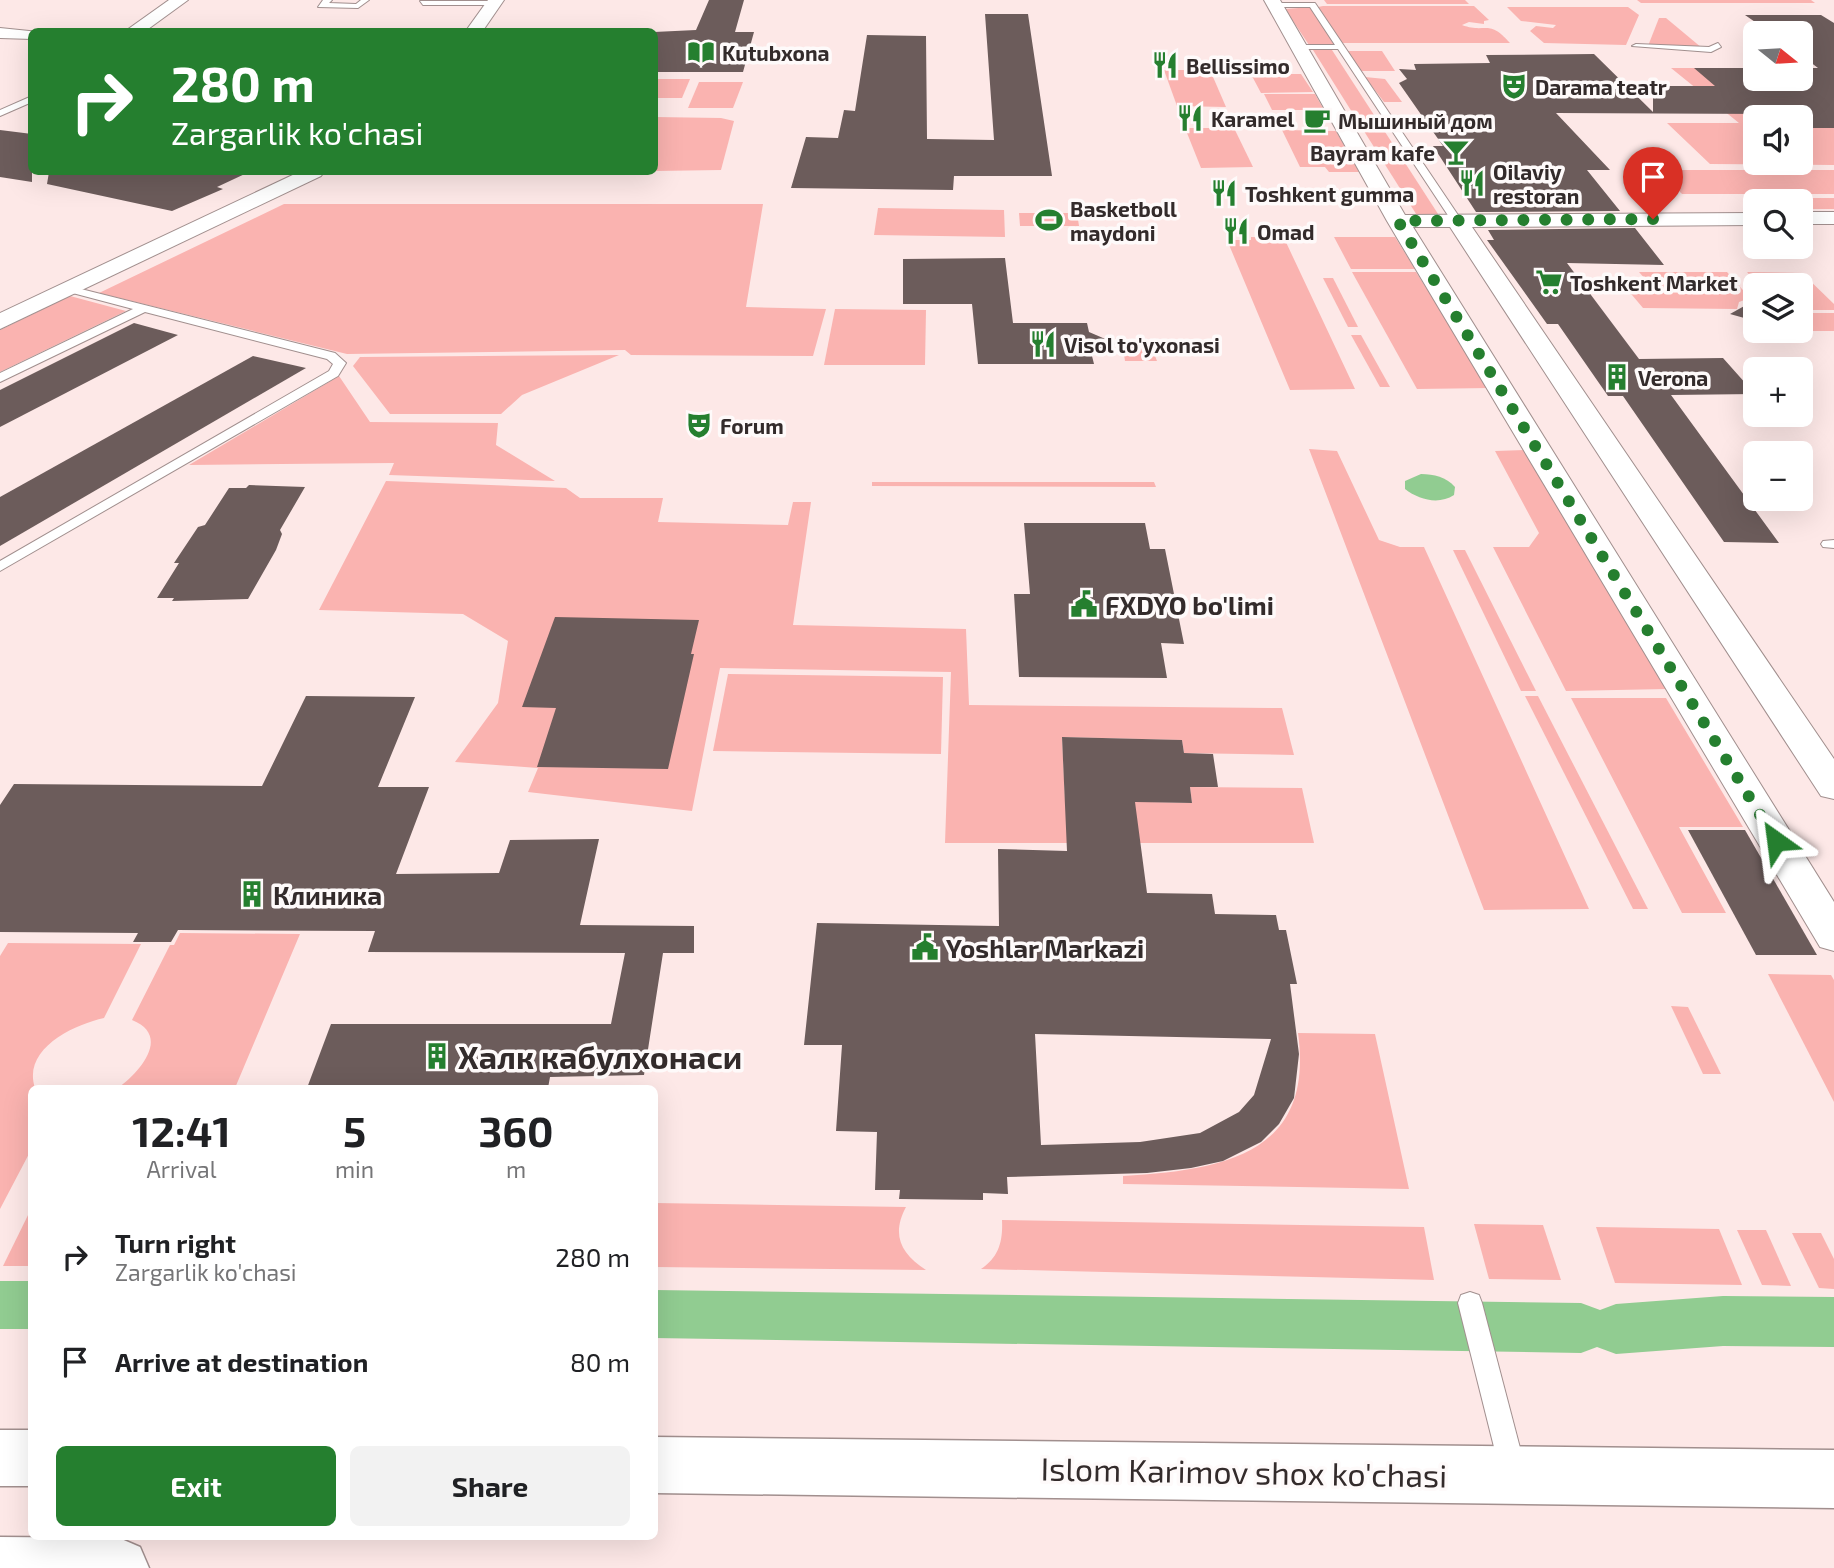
<!DOCTYPE html>
<html lang="en">
<head>
<meta charset="utf-8">
<style>
	:root { --surface:#fff; --page:#f2f2f2; --text:#202124; --muted:#757577; --accent:#257f2f }
	body { margin:0; font-family:"Exo 2",sans-serif; background:var(--page); color:var(--text); height:100vh; display:flex; flex-direction:column; font-size:26px; white-space:nowrap }
	* { box-sizing:border-box; margin:0 }
	p { font-size:23px; color:var(--muted) }
	.icon { flex:none; width:38px; height:38px; fill:none; stroke:currentColor; stroke-width:2; stroke-linecap:round; stroke-linejoin:round }
	.map { position:relative; flex:1; overflow:hidden }
	.panel { position:absolute; left:28px; top:1085px; width:630px; height:455px; display:flex; flex-direction:column; background:var(--surface); border-radius:10px; box-shadow:0 7px 28px #0002 }
	.panel>* { flex:none }
	.banner { position:absolute; left:28px; top:28px; width:630px; height:147px; border-radius:10px; box-shadow:0 7px 28px #0002; background:#257f2f; color:#fff; overflow:hidden }
	.needle { width:46px; rotate:108deg }
	.tools { position:absolute; left:1743px; top:21px; display:grid; gap:14px }
	.tools a { display:grid; place-items:center; width:70px; height:70px; border-radius:10px; background:var(--surface); box-shadow:0 7px 28px #0002; font-size:35px }
	.pin { position:absolute; display:grid; place-items:center; width:60px; height:60px; color:#fff; margin:-72px -30px; border-radius:50% 50% 50% 0; rotate:-45deg; box-shadow:0 0 7px #0007 }
	.pin .icon { rotate:45deg }
	.me { position:absolute; width:77px; margin:-38px; rotate:329deg; stroke-linejoin:round; filter:drop-shadow(0 0 5px #0008) }
	.turn { display:flex; align-items:center; gap:24px; height:147px; padding:0 28px; font-size:32px }
	.turn .icon { width:91px; height:91px; stroke-width:2.5 }
	.turn b { display:block; font-size:49px; line-height:60px }
	.eta { display:flex; justify-content:space-evenly; align-items:center; height:119px; text-align:center }
	.eta b { font-size:42px; font-weight:700; line-height:49px }
	.primary-button { display:flex; gap:14px; margin-top:auto; padding:14px 28px }
	.primary-button a { flex:1; height:80px; border-radius:10px; background:var(--accent); color:#fff; font-size:28px; font-weight:700; line-height:80px; text-align:center }
	.primary-button a+a { background:var(--page); color:var(--text) }
	ul { padding:0; list-style:none }
	li { display:flex; align-items:center; gap:21px; height:105px; padding:0 28px }
	li div { flex:1 }
	li b { display:block; font-size:26px }
	li em { font-style:normal }
	.map>svg:first-child { display:block }
</style>
</head>
<body>
<div class="map">
<svg width="1834" height="1568" viewBox="0 0 1834 1568">
	<rect width="100%" height="100%" fill="#fde8e7"/>
	<g fill="#fab3b0" fill-rule="evenodd">
		<path d="M1324,0H1465L1469,4H1327Z"/>
		<path d="M1637,0H1811L1815,3H1641Z"/>
		<path d="M1323,6H1474L1489,20L1484,21V24L1469,22L1462,25C1486,34 1488,18 1510,43H1342L1318,7Z"/>
		<path d="M1312,7L1335,43L1332,45H1309L1285,9Z"/>
		<path d="M1507,7H1628L1639,15L1626,45L1544,43L1530,31L1536,26L1553,28L1556,25L1521,21Z"/>
		<path d="M1659,18H1666L1702,48L1648,46Z"/>
		<path d="M1313,50H1332L1440,217H1418Z"/>
		<path d="M1347,51H1382L1395,71H1360Z"/>
		<path d="M1245,63H1271L1277,74H1301L1313,92L1261,93Z"/>
		<path d="M1671,68H1755V79H1801V68H1821L1834,77V165L1710,164L1667,123H1739ZM1755,117H1801V163H1755Z"/>
		<path d="M1164,70H1210L1226,107L1177,106Z"/>
		<path d="M1365,77L1385,79L1402,102H1384Z"/>
		<path d="M655,79H690L682,98H655Z"/>
		<path d="M699,82H743L733,108H688Z"/>
		<path d="M1264,94H1315L1324,110H1272Z"/>
		<path d="M655,117L721,118L734,121L721,170L655,171Z"/>
		<path d="M1185,128H1234L1253,167L1201,168Z"/>
		<path d="M1282,130L1336,131L1359,172H1329L1325,167H1300Z"/>
		<path d="M1659,170H1834V194H1682Z"/>
		<path d="M1773,198H1834V209H1801V201H1777Z"/>
		<path d="M284,204H763L746,307L826,309L813,356L631,355L625,350L347,354L99,293Z"/>
		<path d="M878,208L1004,210L1005,237L874,235Z"/>
		<path d="M1019,213H1077L1079,226H1020Z"/>
		<path d="M1251,237L1284,238L1355,389L1290,390L1227,240H1251Z"/>
		<path d="M1334,237H1395L1415,269H1351Z"/>
		<path d="M1352,272H1416L1490,388L1417,389Z"/>
		<path d="M1639,272H1727L1750,298L1739,302L1737,309L1643,308L1627,289L1653,288Z"/>
		<path d="M1747,272L1802,273L1834,304V310H1803L1801,285H1759Z"/>
		<path d="M1323,278H1333L1358,327H1348Z"/>
		<path d="M70,296L126,311L0,372V330Z"/>
		<path d="M835,309L926,310L925,365H824Z"/>
		<path d="M1806,313H1834V331H1797H1801V325L1808,320Z"/>
		<path d="M1351,335H1361L1390,387H1380Z"/>
		<path d="M1129,345L1151,346L1157,361H1125L1123,348H1130Z"/>
		<path d="M619,355L522,395L501,414H390L353,366L360,357Z"/>
		<path d="M339,376L370,422L498,423L496,445L555,481L389,475L394,463L189,465Z"/>
		<path d="M1309,449L1337,451L1379,540L1400,547H1424L1589,909L1484,910Z"/>
		<path d="M1525,450L1667,689L1566,691L1493,547H1529L1539,533L1495,451Z"/>
		<path d="M386,481L566,488L580,498H663L658,522L788,525L793,502H811L793,625L966,629L969,705L1282,708L1294,755L1184,753L1182,740L1062,737L1065,800L1192,803L1190,787L1302,788L1314,843H945L951,672L720,668L692,811L528,792L538,768L455,762L498,703L508,641L463,614L319,610Z"/>
		<path d="M872,482H1154L1156,487L872,486Z"/>
		<path d="M1453,550H1465L1536,691H1521Z"/>
		<path d="M728,674L943,677L941,754L713,751Z"/>
		<path d="M1525,696H1538L1648,909H1633Z"/>
		<path d="M1571,698H1666L1743,827H1679L1726,913H1682Z"/>
		<path d="M180,933L300,934L235,1088H118C139,1073 172,1036 132,1020L170,945H174Z"/>
		<path d="M8,943L141,944L104,1018C73,1025 22,1049 35,1088H32L31,1150L0,1209V956Z"/>
		<path d="M1768,974L1831,975L1834,980V1102Z"/>
		<path d="M1671,1006L1688,1007L1721,1074H1703Z"/>
		<path d="M1298,1033L1375,1034L1409,1189L1123,1184V1176C1220,1170 1315,1156 1298,1033Z"/>
		<path d="M655,1203L906,1207C891,1235 901,1254 926,1270L655,1267Z"/>
		<path d="M31,1209V1266H3Z"/>
		<path d="M1002,1220L1424,1227L1434,1280L981,1269C999,1257 1003,1241 1002,1220Z"/>
		<path d="M1474,1224L1543,1225L1561,1280L1489,1279Z"/>
		<path d="M1596,1227L1719,1229L1742,1285L1615,1283Z"/>
		<path d="M1737,1230H1766L1791,1286L1762,1285Z"/>
		<path d="M1792,1233H1821L1834,1259V1289L1819,1288Z"/>
	</g>
	<path fill="#91cc91" d="M1421,474C1434,474 1446,477 1455,487L1454,495C1439,505 1419,500 1405,489V481Z"/>
	<g fill="none" stroke-linecap="round" stroke-linejoin="round">
		<g fill="#91cc91" fill-rule="evenodd">
			<rect x="0" y="1281" width="32" height="48"/>
			<path d="M654,1290L1581,1303L1600,1310L1616,1304L1723,1296L1834,1297V1347L1723,1346L1616,1354L1597,1347L1581,1353L654,1338Z"/>
		</g>
	</g>
	<g fill="#6c5c5b" fill-rule="evenodd">
		<path d="M709,0H744L735,32H754L743,72H654V32L696,30Z"/>
		<path d="M985,14H1028L1052,176H954L953,190L791,188L806,137L838,138L844,110L855,111L867,35L926,36L927,139L994,140Z"/>
		<path d="M1745,15H1821L1834,23V128H1801V117H1772L1768,114L1556,113L1610,170H1587L1620,211L1476,212L1433,146H1443L1399,83L1407,79L1399,69L1416,70L1414,64L1490,63L1486,55L1594,54L1653,112V86H1715L1694,68H1755V79H1801V68H1818L1801,55V33H1771Z"/>
		<path d="M0,130L32,134V182L0,177Z"/>
		<path d="M49,172H249L217,187L223,189L172,211L47,184Z"/>
		<path d="M1635,228L1664,265L1567,263L1639,359L1723,358L1755,394L1671,395L1779,543L1724,542L1623,396H1608L1558,324H1547L1487,240H1494L1488,230Z"/>
		<path d="M1005,258L1013,323H1087L1089,332L1117,344L1092,356L1094,364H978L972,304H903V259Z"/>
		<path d="M1755,300V321L1730,314Z"/>
		<path d="M134,323L178,335L0,427V390Z"/>
		<path d="M253,356L306,368L0,546V497Z"/>
		<path d="M249,485L305,487L280,530L282,534L276,550L248,599L172,601L174,598H157L179,563H174L198,527L205,525L229,488H246Z"/>
		<path d="M1024,523H1145L1150,549H1165L1184,644L1161,643L1167,678L1019,677L1014,594H1030Z"/>
		<path d="M555,617L699,620L691,654H694L668,769L537,767L556,708L522,707Z"/>
		<path d="M306,696L415,697L378,787H429L396,874L499,873L510,840L599,839L580,925L694,926V953H663L644,1075L550,1077L548,1088H307L331,1024H611L625,953L368,952L375,931L178,930L171,942H133L138,933L0,932V805L14,784L262,786Z"/>
		<path d="M1062,737L1182,740L1184,753L1213,754L1218,787H1190L1192,803L1135,802L1147,893L1212,894L1215,914L1276,915L1279,930H1286L1297,984H1290L1299,1054L1294,1098L1279,1124L1261,1142L1223,1161L1191,1168L1147,1173L1007,1177L1008,1194L983,1193V1200L899,1199L900,1190H875L877,1132L836,1131L842,1045H804L817,923L999,926L998,849L1067,851ZM1035,1034L1271,1039L1254,1095L1239,1112L1200,1133L1140,1142L1041,1145Z"/>
		<path d="M1688,830H1745L1817,955H1756Z"/>
	</g>
	<g fill="none" stroke-linecap="round" stroke-linejoin="round">
		<defs>
			<g id="service">
				<path d="M323,0H332L329,3L356,4L361,0H369L358,8L318,7Z"/>
				<path d="M420,1H494L498,3L494,5H423Z"/>
				<path d="M1271,3H1315L1462,221L1461,223H1453L1338,49H1295L1298,45H1335L1310,7H1274Z"/>
				<path d="M1718,43L1721,47L1711,52L1632,46L1636,44L1709,47Z"/>
				<path d="M32,96V102L0,116V110Z"/>
				<path d="M69,286L335,353L346,363L338,376L0,571V561L329,371L333,364L327,359L145,312L0,382V373L133,309L65,291L63,289Z"/>
				<path d="M1834,540V548L1823,547L1821,544L1823,541Z"/>
				<path d="M1470,1292L1479,1295L1482,1303L1525,1467L1521,1476L1512,1480L1503,1476L1499,1467L1458,1303L1461,1295Z"/>
			</g>
			<g id="minor">
				<path d="M169,0H188L144,32H124Z"/>
				<path d="M488,0H504L482,32H465Z"/>
				<path d="M1264,0H1280L1405,215L1755,213V225L1472,227L1834,759V799L1821,796L1450,227H1413L1834,902V951L1820,947L1387,221Z"/>
				<path d="M0,28L39,32H32V39L0,38Z"/>
				<path d="M299,172H324L321,176L0,329V313Z"/>
				<rect x="1801" y="212" width="33" height="12"/>
			</g>
			<g id="secondary">
				<rect x="0" y="1430" width="32" height="56"/>
				<path d="M654,1437L1834,1450V1508L654,1493Z"/>
				<path d="M0,1537L119,1538L140,1547L149,1568H0Z"/>
			</g>
		</defs>
		<use href="#service" stroke="#a18f8e" stroke-width="2"/>
		<use href="#minor" stroke="#a18f8e" stroke-width="2"/>
		<use href="#secondary" stroke="#a18f8e" stroke-width="3"/>
		<use href="#service" fill="#fff" fill-rule="evenodd"/>
		<use href="#minor" fill="#fff" fill-rule="evenodd"/>
		<use href="#secondary" fill="#fff" fill-rule="evenodd"/>
	</g>
	<g fill="none" stroke-linecap="round" stroke-linejoin="round">
		<path stroke="#257f2f" stroke-width="12" stroke-dasharray="0 21.6" d="M1653,219L1398,221L1776,841"/>
	</g>
	<defs>
		<symbol id="library-bare" viewBox="-9 -9 18 18"><path d="M-6-4Q-3-5.5-.7-3.5V5Q-3 3-6 4ZM6-4Q3-5.5 .7-3.5V5Q3 3 6 4Z" fill="#257f2f" stroke="#fefafa" stroke-width="2.5" paint-order="stroke"/></symbol>
		<symbol id="restaurant-bare" viewBox="-9 -9 18 18"><path d="M-5-6h1v4h1v-4h1v4h1v-4h1v5L-1.5 .5V6h-2V.5L-5-1ZM5-6V6H3V1.5H1.5Q1.5-4 5-6Z" fill="#257f2f" stroke="#fefafa" stroke-width="2.5" paint-order="stroke"/></symbol>
		<symbol id="theatre-bare" viewBox="-9 -9 18 18"><path d="M-5-5.5Q0-4 5-5.5V0Q5 5 0 6Q-5 5-5 0ZM-3.3-2.5H-1v1.5H-3.3ZM1-2.5H3.3v1.5H1ZM-2.8 1Q0 5.5 2.8 1Z" fill="#257f2f" stroke="#fefafa" stroke-width="2.5" paint-order="stroke"/></symbol>
		<symbol id="cafe-bare" viewBox="-9 -9 18 18"><path d="M-5.5-4.5H6V0H3Q3 3.5 0 3.5H-2.5Q-5.5 3.5-5.5 0ZM3-3.2v2h1.7v-2ZM-6 4.5H4V6H-6Z" fill="#257f2f" stroke="#fefafa" stroke-width="2.5" paint-order="stroke"/></symbol>
		<symbol id="bar-bare" viewBox="-9 -9 18 18"><path d="M-6-5H6L.8 .8V4.5H3.5V6h-7V4.5H-.8V.8Z" fill="#257f2f" stroke="#fefafa" stroke-width="2.5" paint-order="stroke"/></symbol>
		<symbol id="stadium-bare" viewBox="-9 -9 18 18"><path d="M0-5a6.5 5 0 1 0 0 10a6.5 5 0 1 0 0-10ZM-3.5-1.8h7v3.6h-7Z" fill="#257f2f" stroke="#fefafa" stroke-width="2.5" paint-order="stroke"/></symbol>
		<symbol id="supermarket-bare" viewBox="-9 -9 18 18"><path d="M-6-5.5h2.5l.6 2H6L4.5 2H-2.5L-4.4-4H-6ZM-1.5 3.2a1.3 1.3 0 1 0 .1 0ZM3 3.2a1.3 1.3 0 1 0 .1 0Z" fill="#257f2f" stroke="#fefafa" stroke-width="2.5" paint-order="stroke"/></symbol>
		<symbol id="building-bare" viewBox="-9 -9 18 18"><path d="M-4-6H4V6H1V3H-1V6H-4ZM-2.5-4.3h1.7v1.8h-1.7ZM.8-4.3h1.7v1.8H.8ZM-2.5-1h1.7V.8h-1.7ZM.8-1h1.7V.8H.8Z" fill="#257f2f" stroke="#fefafa" stroke-width="2.5" paint-order="stroke"/></symbol>
		<symbol id="civic-bare" viewBox="-9 -9 18 18"><path d="M-.6-6.5H3V-4.5H.6V-3L4-1V1h2V6H-6V1h2V-1L-.6-3ZM-1.2 2.5V6h2.4V2.5Z" fill="#257f2f" stroke="#fefafa" stroke-width="2.5" paint-order="stroke"/></symbol>
	</defs>
	<g fill-rule="evenodd">
		<use href="#library-bare" x="682" y="33" width="38" height="38"/>
		<use href="#restaurant-bare" x="1146" y="46" width="38" height="38"/>
		<use href="#theatre-bare" x="1495" y="67" width="38" height="38"/>
		<use href="#restaurant-bare" x="1171" y="99" width="38" height="38"/>
		<use href="#cafe-bare" x="1298" y="101" width="38" height="38"/>
		<use href="#bar-bare" x="1437" y="133" width="38" height="38"/>
		<use href="#restaurant-bare" x="1453" y="164" width="38" height="38"/>
		<use href="#restaurant-bare" x="1205" y="174" width="38" height="38"/>
		<use href="#stadium-bare" x="1030" y="201" width="38" height="38"/>
		<use href="#restaurant-bare" x="1217" y="212" width="38" height="38"/>
		<use href="#supermarket-bare" x="1530" y="263" width="38" height="38"/>
		<use href="#restaurant-bare" x="1024" y="325" width="38" height="38"/>
		<use href="#building-bare" x="1598" y="358" width="38" height="38"/>
		<use href="#theatre-bare" x="680" y="406" width="38" height="38"/>
		<use href="#civic-bare" x="1065" y="585" width="38" height="38"/>
		<use href="#building-bare" x="233" y="875" width="38" height="38"/>
		<use href="#civic-bare" x="906" y="928" width="38" height="38"/>
		<use href="#building-bare" x="418" y="1037" width="38" height="38"/>
	</g>
	<g text-anchor="middle" dominant-baseline="central" stroke-width="7" stroke-linejoin="round" paint-order="stroke">
		<g font-size="21" font-weight="bold" fill="#332b2b" stroke="#fefafa" text-anchor="start">
			<text x="722" y="52">Kutubxona</text>
			<text x="1186" y="65">Bellissimo</text>
			<text x="1535" y="86">Darama teatr</text>
			<text x="1211" y="118">Karamel</text>
			<text x="1338" y="120">Мышиный дом</text>
			<text x="1435" y="152" text-anchor="end">Bayram kafe</text>
			<text x="1493" y="171">Oilaviy<tspan x="1493" dy="24">restoran</tspan></text>
			<text x="1245" y="193">Toshkent gumma</text>
			<text x="1070" y="208">Basketboll<tspan x="1070" dy="24">maydoni</tspan></text>
			<text x="1257" y="231">Omad</text>
			<text x="1570" y="282">Toshkent Market</text>
			<text x="1064" y="344">Visol to'yxonasi</text>
			<text x="1638" y="377">Verona</text>
			<text x="720" y="425">Forum</text>
		</g>
		<g font-size="26" font-weight="bold" fill="#332b2b" stroke="#fefafa" text-anchor="start">
			<text x="1105" y="604">FXDYO bo'limi</text>
			<text x="273" y="894">Клиника</text>
			<text x="946" y="947">Yoshlar Markazi</text>
		</g>
		<g font-size="32" font-weight="bold" fill="#332b2b" stroke="#fefafa" text-anchor="start">
			<text x="458" y="1056">Халк кабулхонаси</text>
		</g>
		<g font-size="32" fill="#332b2b" stroke="#fefafa">
			<text transform="translate(1244 1471) rotate(1)">Islom Karimov shox ko'chasi</text>
		</g>
	</g>
</svg>
<div class="tools">
<a><svg class="needle" viewBox="-14 -14 28 28"><path d="M0-13l5 13h-10z" fill="#e53935"/><path d="M0 13l5-13h-10z" fill="#757577"/></svg></a>
<a><svg class="icon" aria-label="sound" viewBox="0 0 24 24"><path d="M4 9h4l5-4v14l-5-4H4zM17 9q2 3 0 6"/></svg></a>
<a><svg class="icon" aria-label="search" viewBox="0 0 24 24"><circle cx="10" cy="10" r="6"/><path d="M15 15l6 6"/></svg></a>
<a><svg class="icon" aria-label="layers" viewBox="0 0 24 24"><path d="M12 4l9 5-9 5-9-5zM3 14l9 5 9-5"/></svg></a>
<a>+</a>
<a>−</a>
</div>
<div class="pin" style="left:1653px;top:219px;background:#d93025"><svg class="icon" aria-label="arrive" viewBox="0 0 24 24"><path d="M6 21V4h12l-3 4 3 4H6"/></svg></div>
<svg class="me" style="left:1776px;top:841px" viewBox="-20 -20 40 40"><path d="M0-17L14 15 0 8-14 15z" fill="#257f2f" stroke="#fff" stroke-width="4"/></svg>
<div class="banner">
<div class="turn"><svg class="icon" aria-label="right" viewBox="0 0 24 24"><path d="M7 20v-9h11M14 6l5 5-5 5"/></svg><div><b>280 m</b>Zargarlik ko'chasi</div></div>
</div>
<section class="panel">
<div class="eta">
<div><b>12:41</b><p>Arrival</p></div>
<div><b>5</b><p>min</p></div>
<div><b>360</b><p>m</p></div>
</div>
<ul>
<li><svg class="icon" aria-label="right" viewBox="0 0 24 24"><path d="M7 20v-9h11M14 6l5 5-5 5"/></svg><div><b>Turn right</b><p>Zargarlik ko'chasi</p></div><em>280 m</em></li>
<li><svg class="icon" aria-label="arrive" viewBox="0 0 24 24"><path d="M6 21V4h12l-3 4 3 4H6"/></svg><div><b>Arrive at destination</b></div><em>80 m</em></li>
</ul>
<div class="primary-button"><a>Exit</a><a>Share</a></div>
</section>
</div>
</body>
</html>
